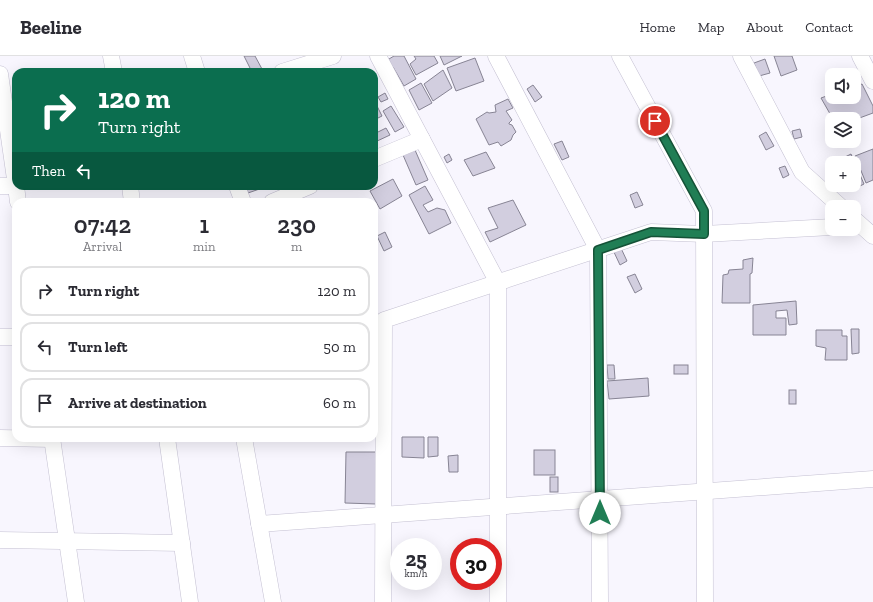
<!DOCTYPE html>
<html lang="en">
<head>
<meta charset="utf-8">
<style>
	:root { --surface:#fff; --page:#f2f2f3; --text:#2b2b33; --muted:#7c7c81; --line:#e1e1e2 }
	body { margin:0; font-family:"Zilla Slab",serif; background:var(--page); color:var(--text); height:100vh; display:flex; flex-direction:column; font-size:15px; white-space:nowrap }
	* { box-sizing:border-box; margin:0 }
	p { font-size:13px; color:var(--muted) }
	.icon { flex:none; width:22px; height:22px; fill:none; stroke:currentColor; stroke-width:2; stroke-linecap:round; stroke-linejoin:round }
	.map { position:relative; flex:1; overflow:hidden }
	.sheet { position:absolute; left:12px; top:142px; width:366px; height:244px; display:flex; flex-direction:column; background:var(--surface); border-radius:12px; box-shadow:0 4px 16px #0002 }
	.sheet>* { flex:none }
	.guide { position:absolute; left:12px; top:12px; width:366px; height:122px; border-radius:12px; box-shadow:0 4px 16px #0002; background:#0b6e4f; color:#fff; overflow:hidden }
	.controls { position:absolute; left:825px; top:12px; display:grid; gap:8px }
	.controls a { display:grid; place-items:center; width:36px; height:36px; border-radius:8px; background:var(--surface); box-shadow:0 4px 16px #0002; font-size:20px }
	.speed { position:absolute; left:390px; top:482px; display:flex; gap:8px; font-size:20px; font-weight:700; text-align:center }
	.speed>* { display:grid; place-content:center; width:52px; height:52px; border-radius:50%; background:var(--surface); box-shadow:0 4px 16px #0002; line-height:1 }
	.speed small { font-size:10px; font-weight:400 }
	.speed .limit { border:6px solid #d22; background:#fff; color:#111 }
	.pin { position:absolute; display:grid; place-items:center; width:34px; height:34px; color:#fff; margin:-17px; border:2px solid #fff; border-radius:50%; box-shadow:0 1px 4px #0007 }
	.me { position:absolute; width:44px; margin:-22px; rotate:0deg; stroke-linejoin:round; filter:drop-shadow(0 0 3px #0008) }
	.turn { display:flex; align-items:center; gap:14px; height:84px; padding:0 20px; font-size:18px }
	.turn .icon { width:52px; height:52px; stroke-width:2.5 }
	.turn b { display:block; font-size:28px; line-height:34px }
	.then { display:flex; align-items:center; height:38px; padding:0 20px; background:#0003; gap:8px; font-size:15px }
	.eta { display:flex; justify-content:space-evenly; align-items:center; height:68px; text-align:center }
	.eta b { font-size:24px; font-weight:600; line-height:28px }
	ul { padding:0; list-style:none }
	li { display:flex; align-items:center; gap:12px; height:50px; margin:0 8px 6px; padding:0 12px; border:2px solid var(--line); border-radius:12px }
	li div { flex:1 }
	li b { display:block; font-size:15px }
	li em { font-style:normal }
	header { display:flex; align-items:center; gap:24px; box-sizing:border-box; height:56px; padding:0 20px; background:var(--surface); border-bottom:1px solid var(--line) }
	header strong { font-size:19px }
	nav { display:flex; gap:22px; margin-inline-start:auto; font-size:14px }
	.map>svg:first-child { display:block }
</style>
</head>
<body>
<header>
<strong>Beeline</strong>
<nav><a>Home</a><a>Map</a><a>About</a><a>Contact</a></nav>
</header>
<div class="map">
<svg width="873" height="546" viewBox="0 0 873 546">
	<rect width="100%" height="100%" fill="#f8f6fe"/>
	<g fill="#d2cedf" stroke="#878494">
		<path d="M244,0H255L262,13L252,16Z"/>
		<path d="M394,0H404L416,23L404,30L393,11L388,13L384,6Z"/>
		<path d="M414,0H434L438,7L416,19L410,8L416,3Z"/>
		<path d="M440,0H462L444,9Z"/>
		<path d="M774,0H792L797,14L781,20Z"/>
		<path d="M475,2L484,25L456,35L447,12Z"/>
		<path d="M765,3L770,17L759,20L754,7Z"/>
		<path d="M443,14L452,32L433,45L424,28Z"/>
		<path d="M421,27L432,47L419,54L409,34Z"/>
		<path d="M862,28L873,50V57L854,64V63H833L821,42L832,38V41H854V31Z"/>
		<path d="M533,29L542,41L535,46L527,33Z"/>
		<path d="M385,37L388,43L381,46L378,41Z"/>
		<path d="M508,43L513,52L506,55L512,64L509,67V68L512,69L516,76L513,79L511,84L501,90L498,86L489,89L476,63L487,56L489,57L496,56L495,49Z"/>
		<path d="M374,44L382,60L374,64Z"/>
		<path d="M391,50L404,71L395,76L383,55Z"/>
		<path d="M386,72L390,79L375,86L374,78Z"/>
		<path d="M800,73L802,81L794,83L792,75Z"/>
		<path d="M766,76L774,90L766,94L759,80Z"/>
		<path d="M562,85L569,101L562,104L554,88Z"/>
		<path d="M873,93V124L866,127L855,100Z"/>
		<path d="M415,94L428,124L416,129L403,99Z"/>
		<path d="M486,96L495,112L473,120L464,104Z"/>
		<path d="M449,98L452,104L447,107L444,101Z"/>
		<path d="M851,98L864,128L856,132L854,127V107H845L843,102Z"/>
		<path d="M785,110L789,119L783,122L779,112Z"/>
		<path d="M393,123L402,140L380,153L370,135Z"/>
		<path d="M246,130H268L248,137Z"/>
		<path d="M425,130L433,144L423,149L428,156L437,152L445,154L451,167L429,178L409,139Z"/>
		<path d="M637,136L643,149L635,152L630,139Z"/>
		<path d="M513,144L526,169L490,186L485,176L498,172L488,152Z"/>
		<path d="M385,176L392,191L384,195L377,180Z"/>
		<path d="M620,190L627,205L620,209L613,194Z"/>
		<path d="M753,202L752,217L750,218V247H722L723,219L728,218L729,214L743,213V204Z"/>
		<path d="M635,218L642,233L635,237L627,221Z"/>
		<path d="M796,245L797,268L789,269L787,254L776,255V262H786V279H753V249Z"/>
		<path d="M851,273H859V297L852,298Z"/>
		<path d="M816,274H842V280H847V304H825L826,292L816,290Z"/>
		<path d="M607,309H614L615,323H608Z"/>
		<rect x="674" y="309" width="14" height="9"/>
		<path d="M648,322L649,340L609,343L607,325Z"/>
		<rect x="789" y="334" width="7" height="14"/>
		<path d="M402,381H424V402L402,401Z"/>
		<path d="M428,381H438V400L428,401Z"/>
		<rect x="534" y="394" width="21" height="25"/>
		<path d="M346,396H376V448L345,447Z"/>
		<path d="M458,399V416H449L448,400Z"/>
		<rect x="550" y="421" width="8" height="15"/>
	</g>
	<g fill="none" stroke-linecap="round" stroke-linejoin="round">
		<defs>
			<g id="street">
				<path d="M111,0L114,16"/>
				<path d="M192,0L197,16"/>
				<path d="M378,0L498,227V546"/>
				<path d="M496,0L598,194L600,546"/>
				<path d="M620,0L704,155L705,546"/>
				<path d="M741,0L802,116L841,151"/>
				<path d="M860,0L873,25"/>
				<path d="M282,16L333,0"/>
				<path d="M0,18L16,130"/>
				<path d="M374,103L422,83"/>
				<path d="M0,130H16L18,146"/>
				<path d="M130,130L132,146"/>
				<path d="M237,130L243,146"/>
				<path d="M272,146L310,130"/>
				<path d="M854,163L873,180"/>
				<path d="M0,281H16"/>
				<path d="M0,382L52,383"/>
				<path d="M52,382L76,546"/>
				<path d="M167,382L190,546"/>
				<path d="M244,382L273,546"/>
				<path d="M259,468L873,423"/>
				<path d="M0,484L182,487"/>
				<path d="M383,546L384,264L651,176L704,178L832,171"/>
			</g>
		</defs>
		<use href="#street" stroke="#c4c0d2" stroke-width="17"/>
		<use href="#street" stroke="#fff" stroke-width="16"/>
	</g>
	<g fill="none" stroke-linecap="round" stroke-linejoin="round">
		<defs>
			<path id="route" d="M600,457L598,194L651,176L704,178V155L655,65"/>
		</defs>
		<use href="#route" stroke="#155237" stroke-width="10"/>
		<use href="#route" stroke="#207e55" stroke-width="7"/>
	</g>
</svg>
<div class="controls">
<a><svg class="icon" aria-label="sound" viewBox="0 0 24 24"><path d="M4 9h4l5-4v14l-5-4H4zM17 9q2 3 0 6"/></svg></a>
<a><svg class="icon" aria-label="layers" viewBox="0 0 24 24"><path d="M12 4l9 5-9 5-9-5zM3 14l9 5 9-5"/></svg></a>
<a>+</a>
<a>−</a>
</div>
<div class="speed"><div>25<small>km/h</small></div><div class="limit">30</div></div>
<div class="pin" style="left:655px;top:65px;background:#d93025"><svg class="icon" aria-label="arrive" viewBox="0 0 24 24"><path d="M6 21V4h12l-3 4 3 4H6"/></svg></div>
<svg class="me" style="left:600px;top:457px" viewBox="-20 -20 40 40"><circle r="19" fill="#fff"/><path d="M0-13L10 11 0 6-10 11z" fill="#207e55"/></svg>
<div class="guide">
<div class="turn"><svg class="icon" aria-label="right" viewBox="0 0 24 24"><path d="M7 20v-9h11M14 6l5 5-5 5"/></svg><div><b>120 m</b>Turn right</div></div>
<div class="then">Then<svg class="icon" aria-label="left" viewBox="0 0 24 24"><path d="M17 20v-9H6M10 6l-5 5 5 5"/></svg></div>
</div>
<section class="sheet">
<div class="eta">
<div><b>07:42</b><p>Arrival</p></div>
<div><b>1</b><p>min</p></div>
<div><b>230</b><p>m</p></div>
</div>
<ul>
<li><svg class="icon" aria-label="right" viewBox="0 0 24 24"><path d="M7 20v-9h11M14 6l5 5-5 5"/></svg><div><b>Turn right</b></div><em>120 m</em></li>
<li><svg class="icon" aria-label="left" viewBox="0 0 24 24"><path d="M17 20v-9H6M10 6l-5 5 5 5"/></svg><div><b>Turn left</b></div><em>50 m</em></li>
<li><svg class="icon" aria-label="arrive" viewBox="0 0 24 24"><path d="M6 21V4h12l-3 4 3 4H6"/></svg><div><b>Arrive at destination</b></div><em>60 m</em></li>
</ul>
</section>
</div>
</body>
</html>
